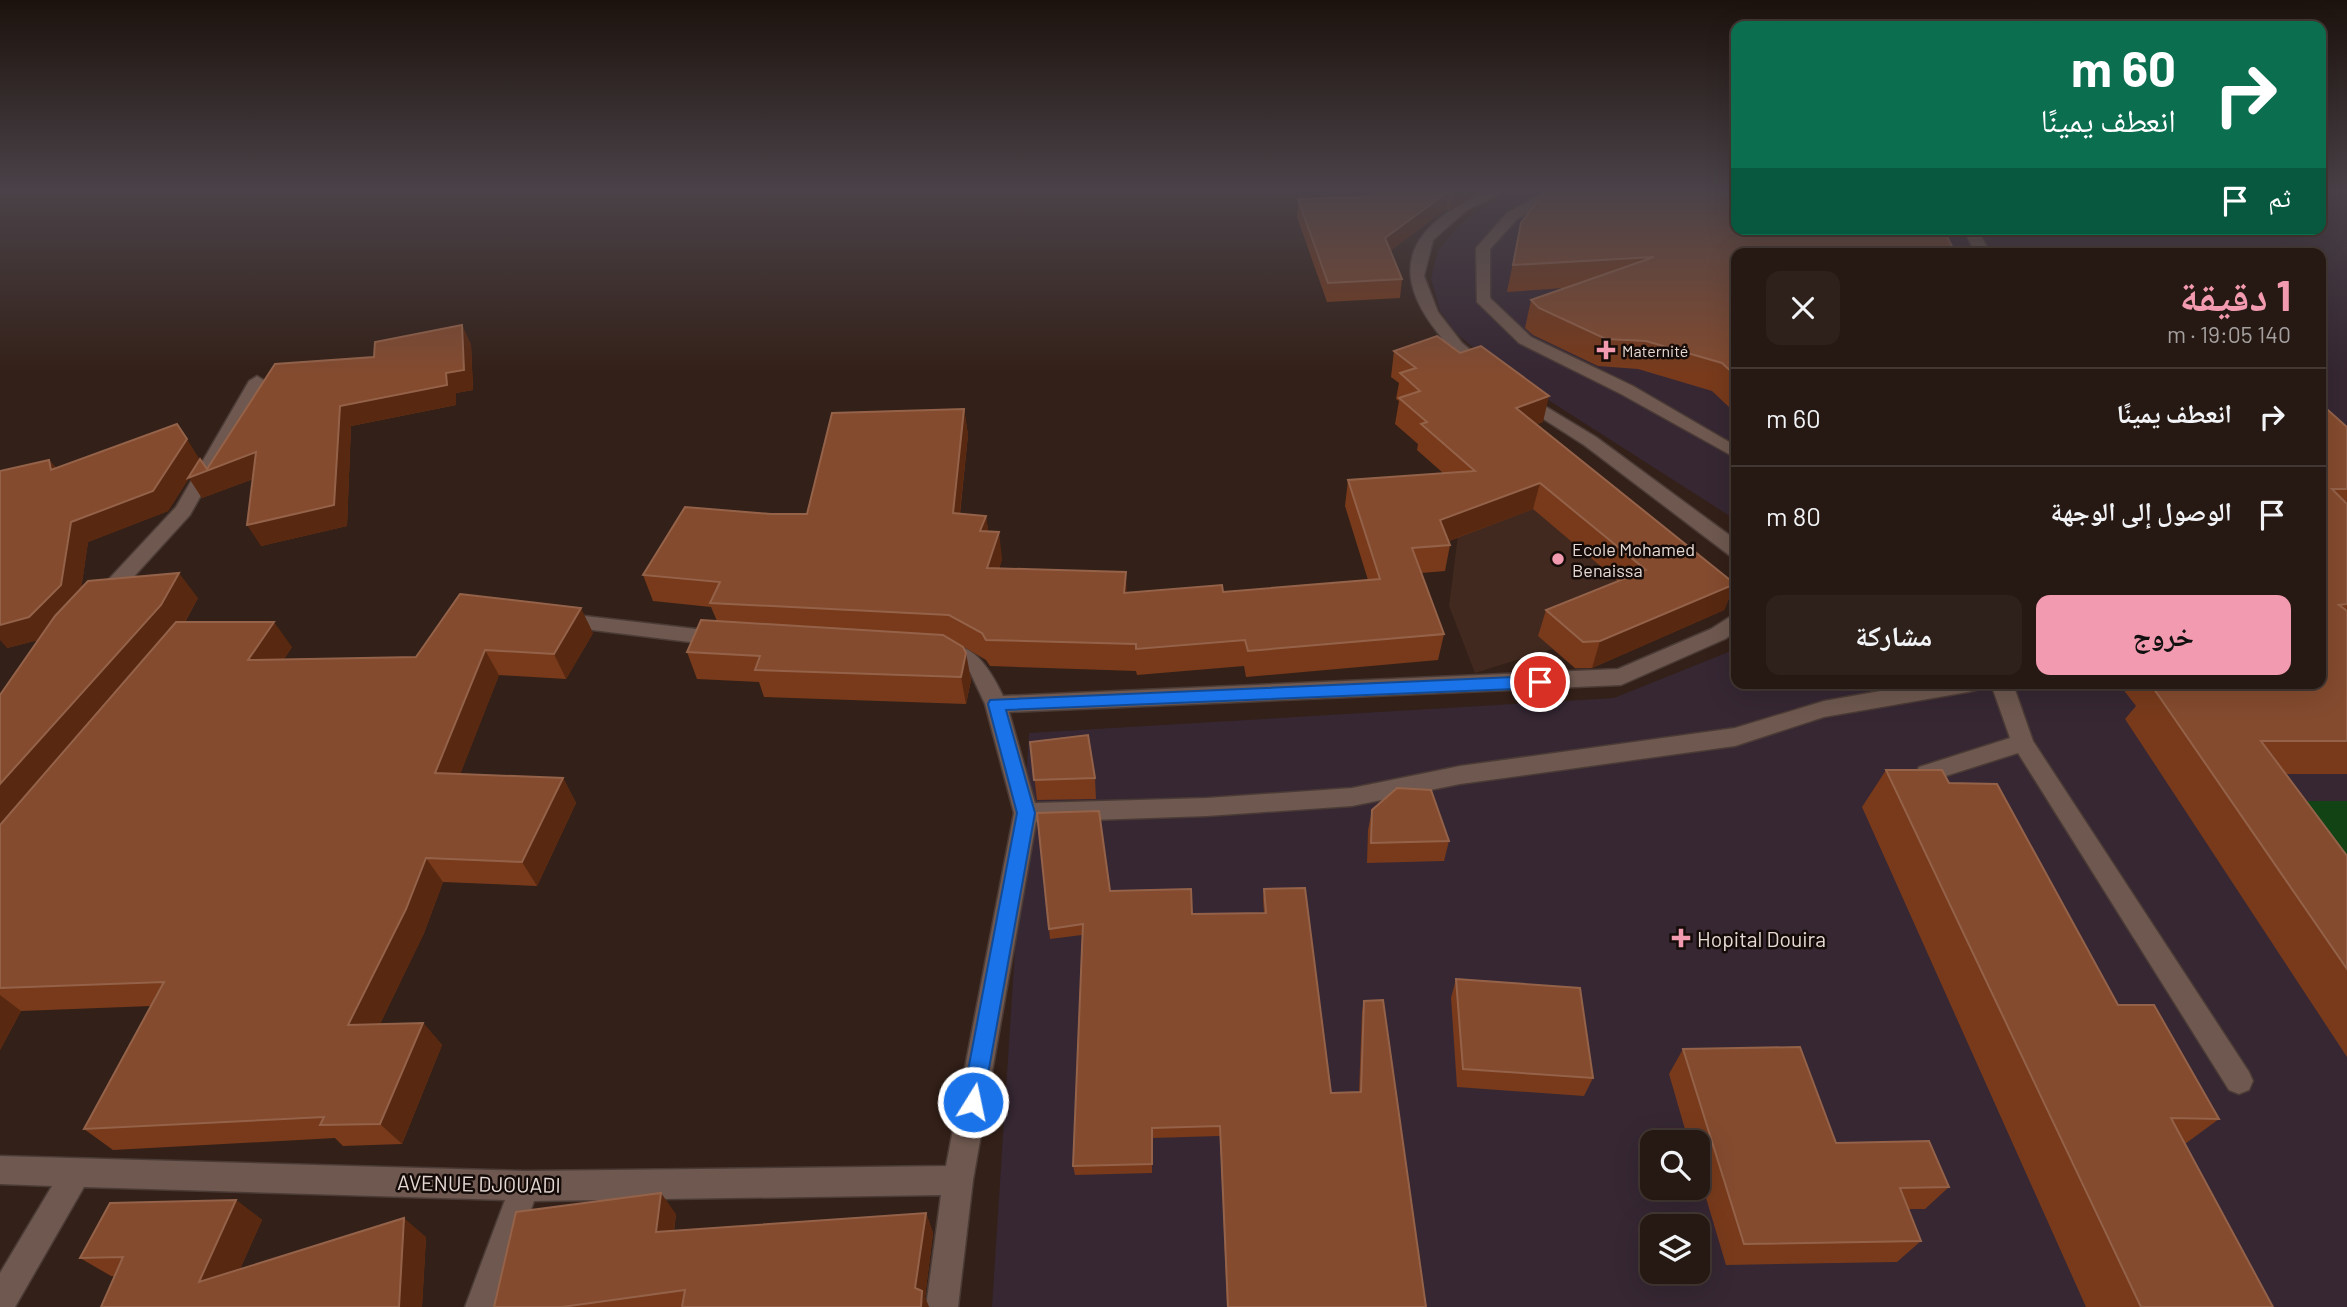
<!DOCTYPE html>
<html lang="ar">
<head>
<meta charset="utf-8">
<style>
	:root { --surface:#261812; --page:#2e211b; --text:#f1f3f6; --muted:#a4a09f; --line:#423732; --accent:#f29aaf }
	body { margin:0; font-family:Barlow,"Noto Naskh Arabic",sans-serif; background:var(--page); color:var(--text); direction:rtl; height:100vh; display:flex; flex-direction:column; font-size:26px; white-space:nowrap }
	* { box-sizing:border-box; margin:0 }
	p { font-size:23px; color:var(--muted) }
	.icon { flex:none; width:38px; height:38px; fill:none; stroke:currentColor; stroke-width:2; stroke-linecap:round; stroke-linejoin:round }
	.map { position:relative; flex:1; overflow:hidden; direction:ltr }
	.details { position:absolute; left:1731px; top:248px; width:595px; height:441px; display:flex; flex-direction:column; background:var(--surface); border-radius:14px; box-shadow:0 7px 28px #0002,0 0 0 2px var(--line); direction:rtl }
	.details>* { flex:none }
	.hud { position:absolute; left:1731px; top:21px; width:595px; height:214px; border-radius:14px; box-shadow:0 7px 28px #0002,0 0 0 2px var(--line); direction:rtl; background:#0b6e4f; color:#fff; overflow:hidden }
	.tools { position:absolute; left:1640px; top:1130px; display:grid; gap:14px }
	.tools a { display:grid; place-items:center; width:70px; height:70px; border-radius:14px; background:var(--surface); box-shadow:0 7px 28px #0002,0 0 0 2px var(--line); font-size:35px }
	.pin { position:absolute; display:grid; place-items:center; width:60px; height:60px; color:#fff; margin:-30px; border:4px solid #fff; border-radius:50%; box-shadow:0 2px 7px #0007 }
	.me { position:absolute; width:77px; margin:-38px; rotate:10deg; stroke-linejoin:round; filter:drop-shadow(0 0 5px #0008) }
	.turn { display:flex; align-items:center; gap:24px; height:147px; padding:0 35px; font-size:32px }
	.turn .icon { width:91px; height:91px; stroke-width:2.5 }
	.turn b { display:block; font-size:49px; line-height:60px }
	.then { display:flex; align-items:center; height:66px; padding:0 35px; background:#0003; gap:14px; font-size:26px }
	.round { display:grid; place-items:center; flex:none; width:74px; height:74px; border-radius:14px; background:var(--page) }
	.head { display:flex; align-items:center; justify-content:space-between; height:119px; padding:0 35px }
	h1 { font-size:42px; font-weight:700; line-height:52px; color:var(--accent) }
	.primary-button { display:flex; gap:14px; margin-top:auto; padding:14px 35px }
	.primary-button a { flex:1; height:80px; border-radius:14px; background:var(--accent); color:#111; font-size:28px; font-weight:700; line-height:80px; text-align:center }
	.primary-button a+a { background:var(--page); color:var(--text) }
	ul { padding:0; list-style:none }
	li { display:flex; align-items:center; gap:21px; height:98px; padding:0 35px; border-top:2px solid var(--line) }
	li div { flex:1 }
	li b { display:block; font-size:26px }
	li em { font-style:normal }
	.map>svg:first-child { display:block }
</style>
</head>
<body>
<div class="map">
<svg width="2347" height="1307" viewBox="0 0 2347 1307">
	<rect width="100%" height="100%" fill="#332018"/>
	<path fill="#41291f" d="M1511,464L1724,610L1580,673L1552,649L1475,673L1449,606L1461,512Z"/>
	<path fill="#362733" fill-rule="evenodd" d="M1515,191H1736V229H2320L2321,191H2347V1307H992L1029,733L1614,698L1736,649V684H2320V254H1736V520L1495,366L1457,334L1440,311L1431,279L1438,250L1462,223L1493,201ZM1652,1143H1698V1188H1652ZM1652,1227H1698V1272H1652Z"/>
	<path fill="#124315" d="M2293,801H2347V874Z"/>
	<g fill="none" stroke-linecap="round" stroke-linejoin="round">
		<defs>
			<g id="minor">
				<path d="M1488,191H1506L1467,210L1433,240L1424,276L1438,312L1462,343L1494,370L1486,375C1467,370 1449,348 1438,333C1383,264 1416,222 1488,191Z"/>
				<path d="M1547,191H1564L1517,219L1490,249V298L1531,337L1633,386L1736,446V458L1621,394L1519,343L1477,302L1476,248L1507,213Z"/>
				<path d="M1963,229H1977L1991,254H1976Z"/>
				<path d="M257,376L265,381L190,515L108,605H94L91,600L94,595L176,507L249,381Z"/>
				<path d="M1523,393L1596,437L1736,540V556L1729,555L1584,445L1517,402L1515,398L1517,394Z"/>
				<path d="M559,613L722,632L729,634L732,639L729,644L722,646L552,625L549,620Z"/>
				<path d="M1736,613V631L1725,639L1621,685L1009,712L1035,803L1207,798L1352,788L1460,766L1735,728L1824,701L1920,684H1979L1976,690L1968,692L1824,717L1735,746L1460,784L1352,806L1207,816L1036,822L973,1180L958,1307H926L941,1195L534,1201L497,1307H465L505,1200L84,1187L15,1307H0V1273L52,1186L0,1184V1156L525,1171L946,1166L1014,813L985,704L970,672L949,660L936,657L933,652L936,647C971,636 990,669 1003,696L1618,669L1711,629Z"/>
				<path d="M1991,684H2013L2033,741L2249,1072L2253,1081L2249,1090L2239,1094L2229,1090L2018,753L1927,782L1919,779L1916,773L1919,767L2010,738Z"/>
			</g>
		</defs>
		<use href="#minor" stroke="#4b3b36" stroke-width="3"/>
		<use href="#minor" fill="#6e584f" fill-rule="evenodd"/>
	</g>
	<g fill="#783a1b">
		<path d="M1377,191H1484L1450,211L1446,209L1390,251L1402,279L1400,298L1327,302L1297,217L1298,199L1367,197Z"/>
		<path d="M1521,223L1736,254V411L1730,408L1712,391L1638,369L1598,366L1533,335L1525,328L1531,300L1565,288L1507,292Z"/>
		<path d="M462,325L471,345L473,390L456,393V405L351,426L347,526L261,546L253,479L202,498L189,478L168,511L88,542L81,589L198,598L185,622L292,647L284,659L416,657L593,633L566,679L499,675L460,774L563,778L576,803L537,886L443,882L424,933L380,1024L423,1023L442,1045L402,1144L343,1146L335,1138L113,1150L84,1129L151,1006L21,1011L0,1050V695L38,640L7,648L49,460L56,468L207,469L374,357Z"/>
		<path d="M1394,351L1543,422L1537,424L1735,584L1724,610L1592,668H1575L1538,636L1546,610L1618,581L1533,509L1449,541L1450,545L1445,571L1421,573L1444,634L1438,660L1246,677L1244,666L1137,675L1136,671L990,666L986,660L964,647L971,680L966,704L764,697L759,682L697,679L687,652L717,621L711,607L653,601L643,575L771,514H807L964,409L968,435L960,514L986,516L988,531L1002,559L999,569L1127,593L1223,592L1368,580L1345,506L1348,480L1443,473L1417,450L1418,444L1395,424L1399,401L1396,399L1399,383L1391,377Z"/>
		<path d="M2320,403L2347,427V774H2286L2347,856V1057L2125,719L2136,706L2119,684H2320Z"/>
		<path d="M1030,742L1095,778L1096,799L1037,800Z"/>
		<path d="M1886,770L1949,783L2118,1005L2219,1119L2185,1144L2273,1307H2086L1862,807Z"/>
		<path d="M1372,810L1449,841L1444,861L1367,863L1368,830Z"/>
		<path d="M1037,813L1110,891L1192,914L1264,913L1263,900L1264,889L1331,1093L1359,1092L1362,1012L1364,1001L1426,1307H1227L1220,1136L1152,1138V1173L1075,1175L1073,1166L1082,935L1050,939Z"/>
		<path d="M1456,979L1593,1078L1584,1096L1457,1087L1451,998Z"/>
		<path d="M1683,1049L1836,1143L1949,1187L1925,1209H1909L1921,1241L1897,1262L1726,1265L1698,1171V1143H1689L1669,1074Z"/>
		<path d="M236,1200L262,1220L240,1269L426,1237L422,1307L111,1276L80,1258Z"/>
		<path d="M926,1213L933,1233L925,1297L929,1307H494L676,1214L674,1231Z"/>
	</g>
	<g fill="#582811">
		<path d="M1449,191L1446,209L1382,257L1385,238Z"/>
		<path d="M1456,191H1484L1450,211L1453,192Z"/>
		<path d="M462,325L471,345L473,390L456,393V405L351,426L347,526L261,546L247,525L340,406L446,373Z"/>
		<path d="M1549,396L1543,422L1511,434L1516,408Z"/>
		<path d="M964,409L968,435L957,539L953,513Z"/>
		<path d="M187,439L200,460L189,477L256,452L269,473L202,498L189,478L168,511L88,542L79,605L47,638L7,648L0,640V612L71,522Z"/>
		<path d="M49,460L65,480L51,470Z"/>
		<path d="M1540,483L1533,509L1435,546L1440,520Z"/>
		<path d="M986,516L990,542L980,531Z"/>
		<path d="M999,532L1002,559L991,595L987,568Z"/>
		<path d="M1126,572L1127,598L1124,593Z"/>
		<path d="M179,573L198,598L180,630L0,838V784Z"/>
		<path d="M1735,584L1724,610L1592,668L1600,641Z"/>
		<path d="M581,608L593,633L566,679L554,654Z"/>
		<path d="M274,622L292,647L267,685L248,660Z"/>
		<path d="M485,650L499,675L451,798L435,773Z"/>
		<path d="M966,653L971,680L966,704L961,677Z"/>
		<path d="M563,778L576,803L537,886L522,862Z"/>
		<path d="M426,858L443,882L424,933L369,1047L348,1025Z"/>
		<path d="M0,995L21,1011L0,1050Z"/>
		<path d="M423,1023L442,1045L402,1144L380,1124Z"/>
		<path d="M661,1193L676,1214L671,1252L656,1232Z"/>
		<path d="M236,1200L262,1220L226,1300L199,1282Z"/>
		<path d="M926,1213L933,1233L925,1297L929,1307H921L915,1288Z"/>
		<path d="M404,1218L426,1237L422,1307H399Z"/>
	</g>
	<g fill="#844b2f" stroke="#946249" stroke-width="2">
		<path d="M1377,191H1456L1453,192L1449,191L1385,238L1402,279L1328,283L1298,199L1367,197Z"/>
		<path d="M1545,191H1736V229H1943L1956,254H1736V376L1722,363L1646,341L1606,339L1539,308L1531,300L1654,257L1513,265L1521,223Z"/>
		<path d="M462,325L464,370L446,373L447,385L340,406L334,505L247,525L256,452L188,478L200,459L207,469L275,364L374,357L375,342Z"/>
		<path d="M1437,336L1460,353L1481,346L1549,396L1516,408L1735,584L1600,641L1583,642L1546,610L1646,570L1540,483L1440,520L1450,545L1412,548L1444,634L1248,651L1245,640L1136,649V644L986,640L982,633L949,615L710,603L720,582L643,575L685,507L771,514H807L832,413L964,409L953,513L986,516L980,531L999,532L987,568L1126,572L1124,593L1222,585L1223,592L1380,579L1348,480L1475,471L1421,424L1427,422L1399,398L1420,391L1400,373L1416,368L1394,351Z"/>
		<path d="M2320,403L2347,427V489H2332L2347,504V604L2339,605L2347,611V741H2261L2347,856V969L2152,686H2174L2172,684H2320Z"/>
		<path d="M177,424L187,439L153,491L71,522L61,585L29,617L0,625V471L49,460L51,470Z"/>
		<path d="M179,573L161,605L0,784V695L55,616L88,581Z"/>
		<path d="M460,594L581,608L554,654L485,650L435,773L563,778L522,862L426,858L406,909L348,1025L423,1023L380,1124L320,1125L324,1117L84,1129L164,982L0,988V825L176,622H274L248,660L416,657Z"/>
		<path d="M701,620L943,635L963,647L966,653L961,677L755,670L760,656L687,652Z"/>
		<path d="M1088,735L1095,778L1034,780L1030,742Z"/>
		<path d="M1886,770H1942L1949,783L1997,784L2118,1005H2154L2219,1119L2171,1118L2273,1307H2141Z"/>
		<path d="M1397,788L1431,790L1449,841L1371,843L1372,810Z"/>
		<path d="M1099,811L1110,891L1191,889L1192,914L1266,913L1264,889L1305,888L1331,1093L1361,1092L1364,1001L1383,1000L1426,1307H1228L1220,1126L1152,1128V1164L1073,1166L1083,924L1049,929L1037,813Z"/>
		<path d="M1456,979L1580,988L1593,1078L1463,1069Z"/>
		<path d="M1800,1047L1836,1143L1929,1141L1949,1187L1900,1188L1921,1241L1744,1244L1683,1049Z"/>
		<path d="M661,1193L656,1232L926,1213L915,1288L922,1291L921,1307H682L685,1290L562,1307H494L516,1212Z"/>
		<path d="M236,1200L199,1282L404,1218L399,1307H101L123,1257L80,1258L110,1203Z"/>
	</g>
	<linearGradient id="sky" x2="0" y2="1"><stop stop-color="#1c120d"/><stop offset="0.51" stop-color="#4a4248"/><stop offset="1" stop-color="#4a4248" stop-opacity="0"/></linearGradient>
	<rect width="2347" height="374" fill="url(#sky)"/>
	<path fill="#1a73e8" stroke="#114b97" stroke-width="2" d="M1540,676L1548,682L1540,688L1006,710L1035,813L983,1102L980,1109L973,1112L965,1109L962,1102L1017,813L988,704L990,700Z"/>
	<g fill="#f29aaf" stroke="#150c09" stroke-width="2.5">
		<path d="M1602.5 339.5h7v7h7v7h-7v7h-7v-7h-7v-7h7z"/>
		<circle cx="1558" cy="559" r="7"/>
		<path d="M1677.5 927.5h7v7h7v7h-7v7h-7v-7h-7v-7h7z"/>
	</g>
	<g text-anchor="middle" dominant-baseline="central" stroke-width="5" stroke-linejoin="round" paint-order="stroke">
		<g font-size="16" fill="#e7dad5" stroke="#150c09" text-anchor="start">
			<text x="1622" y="350">Maternité</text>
		</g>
		<g font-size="18" fill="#e7dad5" stroke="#150c09" text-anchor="start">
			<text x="1572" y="549">Ecole Mohamed<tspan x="1572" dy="21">Benaissa</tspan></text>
		</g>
		<g font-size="21" fill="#e7dad5" stroke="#150c09" text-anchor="start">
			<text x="1697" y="938">Hopital Douira</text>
		</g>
		<g font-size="21" fill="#e7dad5" stroke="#150c09">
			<text transform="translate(479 1183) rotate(1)">AVENUE DJOUADI</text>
		</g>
	</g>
</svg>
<div class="tools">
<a><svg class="icon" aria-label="search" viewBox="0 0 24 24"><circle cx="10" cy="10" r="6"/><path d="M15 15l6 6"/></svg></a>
<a><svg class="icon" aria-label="layers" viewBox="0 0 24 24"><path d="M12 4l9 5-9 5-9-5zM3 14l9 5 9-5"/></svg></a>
</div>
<div class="pin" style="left:1540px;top:682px;background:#d93025"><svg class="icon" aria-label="arrive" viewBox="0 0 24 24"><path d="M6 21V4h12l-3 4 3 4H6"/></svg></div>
<svg class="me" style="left:973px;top:1102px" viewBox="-20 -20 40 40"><circle r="17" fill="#1a73e8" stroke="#fff" stroke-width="3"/><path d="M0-11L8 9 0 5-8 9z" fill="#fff"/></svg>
<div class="hud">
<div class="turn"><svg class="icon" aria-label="right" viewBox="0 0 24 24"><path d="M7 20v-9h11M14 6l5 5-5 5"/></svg><div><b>60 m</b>انعطف يمينًا</div></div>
<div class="then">ثم<svg class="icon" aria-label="arrive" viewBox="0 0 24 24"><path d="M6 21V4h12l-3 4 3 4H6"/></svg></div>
</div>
<section class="details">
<div class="head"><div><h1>1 دقيقة</h1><p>140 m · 19:05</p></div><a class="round"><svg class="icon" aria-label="close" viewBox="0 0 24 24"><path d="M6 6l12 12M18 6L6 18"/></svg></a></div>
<ul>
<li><svg class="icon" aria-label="right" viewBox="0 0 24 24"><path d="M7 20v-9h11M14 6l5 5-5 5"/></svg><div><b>انعطف يمينًا</b></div><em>60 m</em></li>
<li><svg class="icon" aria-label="arrive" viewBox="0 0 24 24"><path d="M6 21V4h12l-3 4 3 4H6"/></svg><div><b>الوصول إلى الوجهة</b></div><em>80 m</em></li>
</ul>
<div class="primary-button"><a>خروج</a><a>مشاركة</a></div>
</section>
</div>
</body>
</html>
